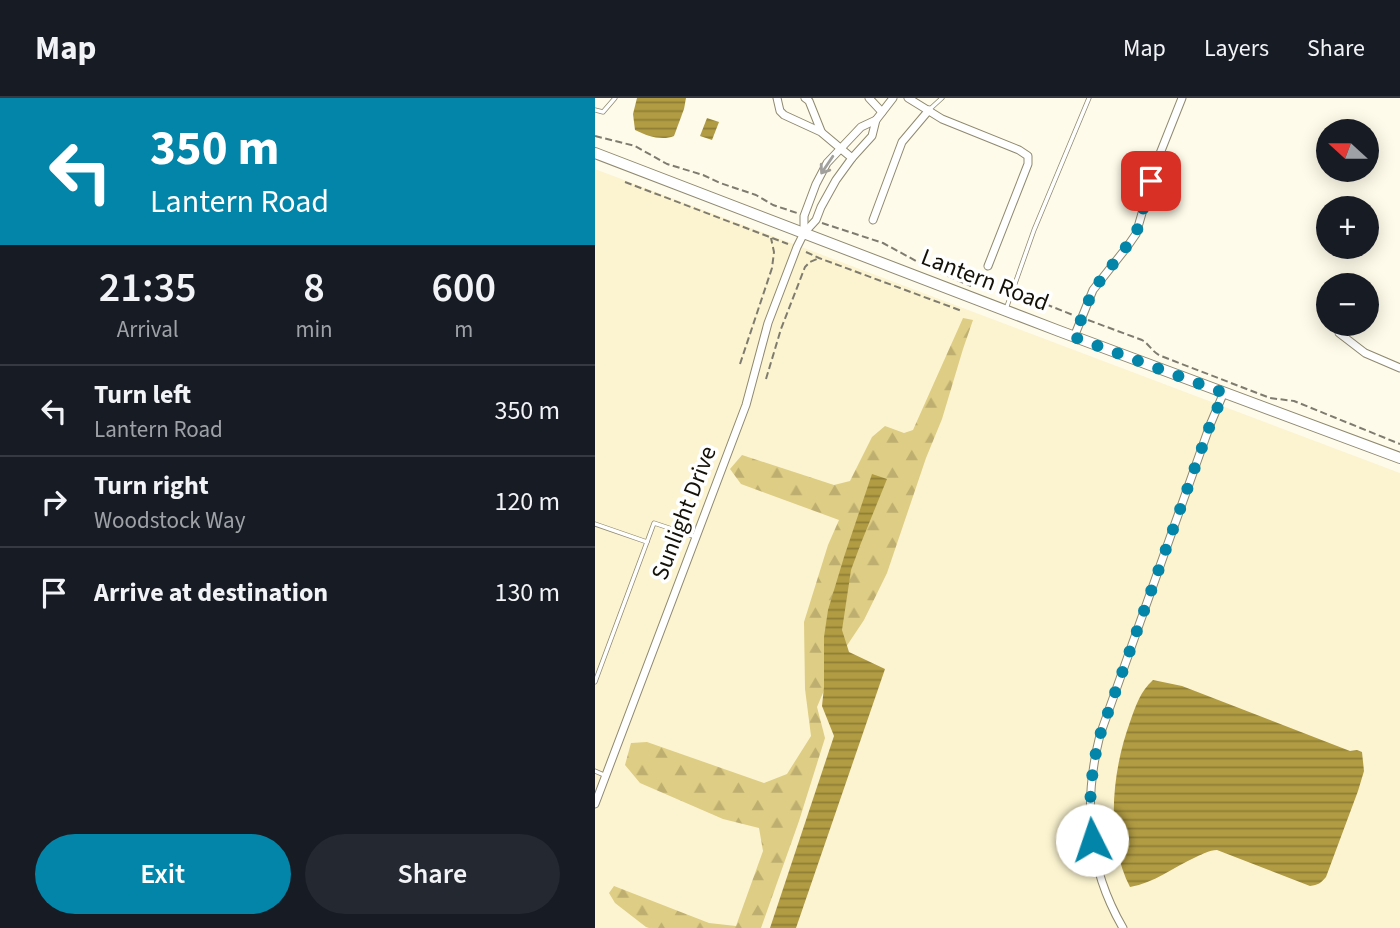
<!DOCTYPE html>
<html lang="en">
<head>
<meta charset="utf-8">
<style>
	:root { --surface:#171b24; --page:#242831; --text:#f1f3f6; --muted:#9ea1a6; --line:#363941; --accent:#0285a8 }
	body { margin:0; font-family:"Source Sans 3",sans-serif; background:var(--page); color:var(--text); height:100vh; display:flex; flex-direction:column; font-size:26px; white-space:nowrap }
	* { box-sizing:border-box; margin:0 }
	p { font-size:23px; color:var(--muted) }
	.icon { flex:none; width:38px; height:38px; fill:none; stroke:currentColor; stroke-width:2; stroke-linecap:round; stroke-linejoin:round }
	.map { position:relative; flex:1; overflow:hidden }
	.side { display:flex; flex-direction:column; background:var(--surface); width:595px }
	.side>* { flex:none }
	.hud { background:#0285a8; color:#fff; overflow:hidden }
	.needle { width:46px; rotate:291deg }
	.tools { position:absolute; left:721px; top:21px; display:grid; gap:14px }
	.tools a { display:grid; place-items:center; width:63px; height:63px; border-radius:50%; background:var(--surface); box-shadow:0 4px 18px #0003; font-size:35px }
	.pin { position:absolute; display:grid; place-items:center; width:60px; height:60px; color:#fff; margin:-30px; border-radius:14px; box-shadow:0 4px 10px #0006 }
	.me { position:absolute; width:77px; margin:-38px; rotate:356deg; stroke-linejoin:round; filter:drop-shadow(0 0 5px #0008) }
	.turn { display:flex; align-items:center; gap:24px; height:147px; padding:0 35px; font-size:32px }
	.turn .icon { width:91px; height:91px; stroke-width:2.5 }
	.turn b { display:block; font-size:49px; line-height:60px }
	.eta { display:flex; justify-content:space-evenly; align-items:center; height:119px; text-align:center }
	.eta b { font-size:42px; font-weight:600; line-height:49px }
	.button { display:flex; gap:14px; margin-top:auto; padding:14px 35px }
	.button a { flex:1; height:80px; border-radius:42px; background:var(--accent); color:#fff; font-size:28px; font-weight:600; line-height:80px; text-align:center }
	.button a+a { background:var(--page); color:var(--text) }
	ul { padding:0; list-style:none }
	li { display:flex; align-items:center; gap:21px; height:91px; padding:0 35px; border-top:2px solid var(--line) }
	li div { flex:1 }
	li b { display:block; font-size:26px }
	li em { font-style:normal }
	header { display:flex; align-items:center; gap:42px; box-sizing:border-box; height:98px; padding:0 35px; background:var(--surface); border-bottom:2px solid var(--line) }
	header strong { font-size:33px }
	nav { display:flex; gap:38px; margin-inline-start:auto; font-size:24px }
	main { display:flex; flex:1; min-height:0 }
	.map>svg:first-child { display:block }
</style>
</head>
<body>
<header>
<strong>Map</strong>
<nav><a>Map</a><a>Layers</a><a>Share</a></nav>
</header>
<main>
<section class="side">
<div class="hud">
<div class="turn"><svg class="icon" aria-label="left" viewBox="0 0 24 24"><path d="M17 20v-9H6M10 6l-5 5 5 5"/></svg><div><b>350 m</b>Lantern Road</div></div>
</div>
<div class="eta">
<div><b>21:35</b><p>Arrival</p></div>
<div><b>8</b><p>min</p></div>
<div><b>600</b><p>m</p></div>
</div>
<ul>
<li><svg class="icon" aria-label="left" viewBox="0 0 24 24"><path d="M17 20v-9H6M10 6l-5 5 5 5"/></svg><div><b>Turn left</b><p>Lantern Road</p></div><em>350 m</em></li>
<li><svg class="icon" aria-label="right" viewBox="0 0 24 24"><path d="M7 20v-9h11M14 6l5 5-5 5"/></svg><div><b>Turn right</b><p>Woodstock Way</p></div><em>120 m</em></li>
<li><svg class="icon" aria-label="arrive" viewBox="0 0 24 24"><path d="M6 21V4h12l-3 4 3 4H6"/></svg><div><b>Arrive at destination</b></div><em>130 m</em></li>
</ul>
<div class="button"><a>Exit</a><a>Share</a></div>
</section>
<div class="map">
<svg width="805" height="830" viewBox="0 0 805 830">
	<defs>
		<pattern id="forest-firs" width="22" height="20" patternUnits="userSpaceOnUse" patternTransform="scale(1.75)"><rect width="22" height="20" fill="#decd84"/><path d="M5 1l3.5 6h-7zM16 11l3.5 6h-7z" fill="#beaf70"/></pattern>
		<pattern id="water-rules" width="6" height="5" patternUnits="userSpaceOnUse" patternTransform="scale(1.75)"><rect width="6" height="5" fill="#b19c43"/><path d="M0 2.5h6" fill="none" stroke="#8f7e36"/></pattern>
	</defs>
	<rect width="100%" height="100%" fill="#fffbea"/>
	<path fill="#fcf4d0" d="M0,71L805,375V830H0Z"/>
	<path fill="url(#forest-firs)" d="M368,220L378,222L368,251L347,321L331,360L292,475L269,522L241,564L222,609L230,640L204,723L166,830H54L51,829L20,805L14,795L19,788L114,825L141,828L168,753L164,730L128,721L45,685L30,667L36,645L52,644L169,685L192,676L216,638L210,591L209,524L233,447L244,422L146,386L135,371L147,357L239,387L255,383L277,339L290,328L309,335L318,332Z"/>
	<g fill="url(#water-rules)">
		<path d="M42,0H91L89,11L79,38C67,43 52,38 40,32L38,16Z"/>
		<path d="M112,20L124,24L117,42L105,38Z"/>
		<path d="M277,376L292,381L266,445L256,472L247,532L254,554L290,571L201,830H175L239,638L227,608L229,589V539L233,512L249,459Z"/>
		<path d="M558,582L587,588L755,653L762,652L767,654L769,673L763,693L731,779C726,785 723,787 715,788L622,752C614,752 608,756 601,759C579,769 559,785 535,789C510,741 517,673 535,624C541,607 545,594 558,582Z"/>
	</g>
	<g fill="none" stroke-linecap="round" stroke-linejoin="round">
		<defs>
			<g id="lane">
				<path d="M335,11L347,0"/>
				<path d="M0,12L8,14L20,0"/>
				<path d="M411,211L439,132L494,0"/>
				<path d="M0,426L52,444L59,425L101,439"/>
				<path d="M0,584L52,444"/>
				<path d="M0,673L9,677"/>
			</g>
			<g id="street">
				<path d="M182,0L185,13L189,17L226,34L257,60"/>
				<path d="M210,0L214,3L226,33"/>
				<path d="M274,0L287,14"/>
				<path d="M313,0L347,21L424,52L433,58V66L393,168"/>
				<path d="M278,122L307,44L334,12"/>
				<path d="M209,135V118L221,86L232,65L266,29L281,22"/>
				<path d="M744,235L770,255L805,270"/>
				<path d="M479,239L498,192L532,149L541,136L562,63L587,0"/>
				<path d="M0,706L151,307L173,225L202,149L209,135L221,122L226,109L241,82L257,60L277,38L281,22L298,0"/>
				<path d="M528,830C492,768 488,705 505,637L615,327L629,294"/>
			</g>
			<path id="secondary" d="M0,55L464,233L805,360"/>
		</defs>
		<use href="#lane" stroke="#8f896f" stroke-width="5"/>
		<use href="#street" stroke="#8f896f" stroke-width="9"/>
		<use href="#secondary" stroke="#8f896f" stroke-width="12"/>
		<g stroke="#7f7c6f" stroke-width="2" stroke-dasharray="7 3.5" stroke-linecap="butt">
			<path d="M0,38L40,48L72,66L108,77L125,85L161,97L178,107L202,115"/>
			<path d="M30,84L193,146"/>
			<path d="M227,125L288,145L334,170L376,188"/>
			<path d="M211,154L224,160L367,213"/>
			<path d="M420,200L440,202L478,217"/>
			<path d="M493,222L547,242C555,247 557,254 566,258L675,300L699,303L805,346"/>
			<path d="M145,266L177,170L179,154L176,140"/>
			<path d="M171,281L186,231L210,169L215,164L224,160"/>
		</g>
		<use href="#lane" stroke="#fff" stroke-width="3.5"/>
		<use href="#street" stroke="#fff" stroke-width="7"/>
		<use href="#secondary" stroke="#fff" stroke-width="10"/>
	</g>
	<defs><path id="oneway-shaft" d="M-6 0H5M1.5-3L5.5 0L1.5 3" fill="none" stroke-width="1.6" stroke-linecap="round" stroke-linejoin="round" transform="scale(1.75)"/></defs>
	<use stroke="#a1a09c" href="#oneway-shaft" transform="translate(232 67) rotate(124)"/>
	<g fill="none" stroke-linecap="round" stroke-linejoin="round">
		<path stroke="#0285a8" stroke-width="12" stroke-dasharray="0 21.6" d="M497,742C493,706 496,672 505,637L615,327L629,295L479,239L498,192L541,136L556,83"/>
	</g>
	<g text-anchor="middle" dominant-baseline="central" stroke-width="7" stroke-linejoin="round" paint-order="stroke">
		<g font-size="24" fill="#141208" stroke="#fff">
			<text transform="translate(390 182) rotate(21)">Lantern Road</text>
			<text transform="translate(89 415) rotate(-69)">Sunlight Drive</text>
		</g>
	</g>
</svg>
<div class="tools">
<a><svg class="needle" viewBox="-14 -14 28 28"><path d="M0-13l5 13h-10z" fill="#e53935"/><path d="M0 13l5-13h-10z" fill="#9ea1a6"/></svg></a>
<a>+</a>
<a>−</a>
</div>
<div class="pin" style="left:556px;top:83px;background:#d93025"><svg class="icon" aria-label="arrive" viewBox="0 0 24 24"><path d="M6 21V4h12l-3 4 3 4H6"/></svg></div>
<svg class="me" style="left:497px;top:742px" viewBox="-20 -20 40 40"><circle r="19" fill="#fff"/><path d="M0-13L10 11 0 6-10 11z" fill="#0285a8"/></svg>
</div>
</main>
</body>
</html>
